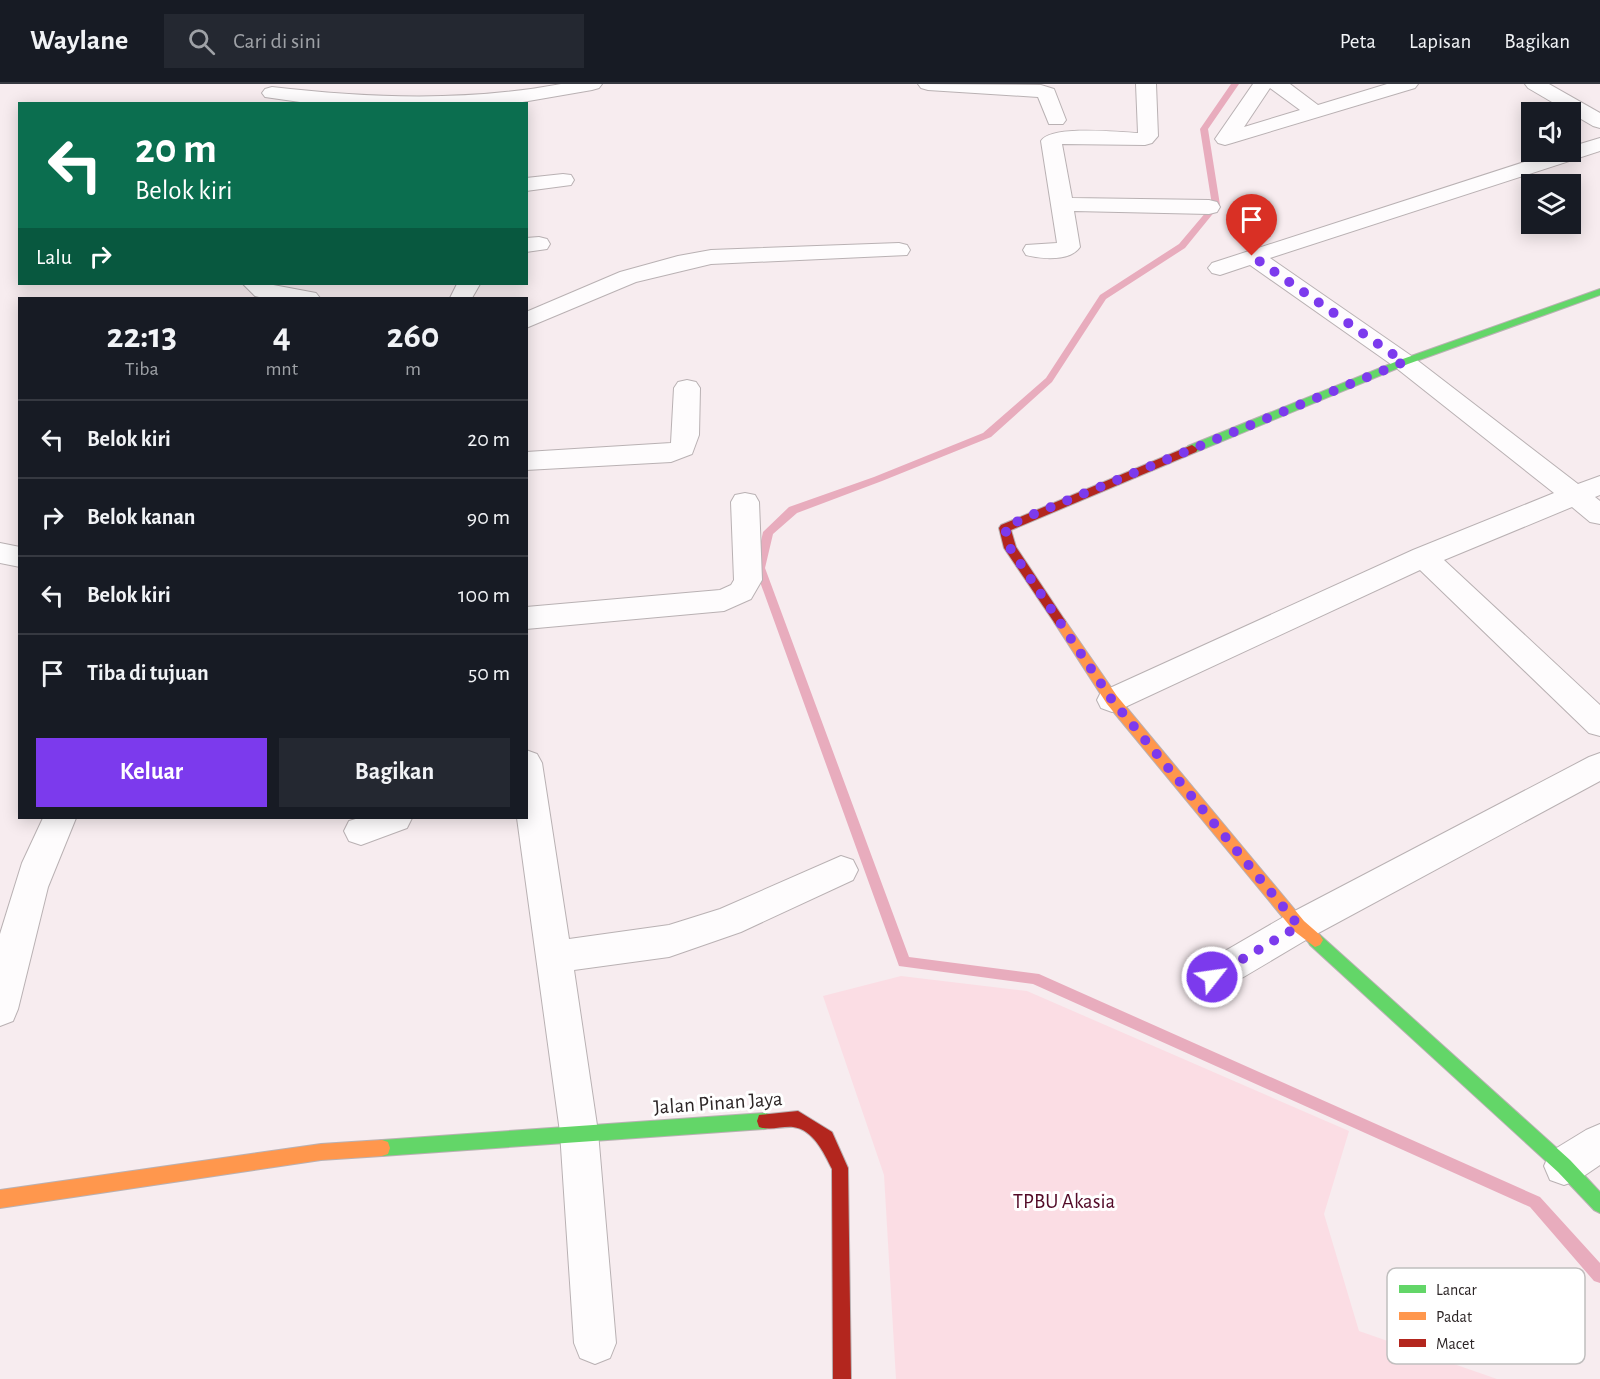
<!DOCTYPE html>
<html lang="id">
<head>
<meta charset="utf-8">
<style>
	:root { --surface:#171b24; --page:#242831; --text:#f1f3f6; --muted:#9ea1a6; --line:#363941; --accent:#7c3aed }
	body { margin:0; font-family:"Alegreya Sans",sans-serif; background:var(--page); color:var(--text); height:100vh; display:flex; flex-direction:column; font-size:22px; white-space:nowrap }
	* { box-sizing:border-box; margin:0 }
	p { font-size:20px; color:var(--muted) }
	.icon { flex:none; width:33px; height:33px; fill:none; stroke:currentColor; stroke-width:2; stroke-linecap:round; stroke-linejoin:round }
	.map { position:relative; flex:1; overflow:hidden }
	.details { position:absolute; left:18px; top:213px; width:510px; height:522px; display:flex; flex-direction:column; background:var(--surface); border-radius:0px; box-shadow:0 3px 15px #0003 }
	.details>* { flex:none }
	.hud { position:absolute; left:18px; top:18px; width:510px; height:183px; border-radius:0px; box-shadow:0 3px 15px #0003; background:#0b6e4f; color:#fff; overflow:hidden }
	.controls { position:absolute; left:1521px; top:18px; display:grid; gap:12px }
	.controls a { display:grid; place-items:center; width:60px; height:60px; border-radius:0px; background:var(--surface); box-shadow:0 3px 15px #0003; font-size:30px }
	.pin { position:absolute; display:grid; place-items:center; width:51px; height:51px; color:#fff; margin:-62px -26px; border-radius:50% 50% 50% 0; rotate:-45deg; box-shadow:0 0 6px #0007 }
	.pin .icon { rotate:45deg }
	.me { position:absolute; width:66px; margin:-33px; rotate:60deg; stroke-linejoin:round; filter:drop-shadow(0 0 4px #0008) }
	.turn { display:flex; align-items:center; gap:21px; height:126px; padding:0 18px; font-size:27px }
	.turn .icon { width:78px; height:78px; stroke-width:2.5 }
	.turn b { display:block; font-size:42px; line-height:51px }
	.then { display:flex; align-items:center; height:57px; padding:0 18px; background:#0003; gap:12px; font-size:22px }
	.eta { display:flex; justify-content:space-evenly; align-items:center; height:102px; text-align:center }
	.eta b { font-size:36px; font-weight:700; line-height:42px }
	.action { display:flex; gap:12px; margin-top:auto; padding:12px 18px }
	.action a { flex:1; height:69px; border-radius:0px; background:var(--accent); color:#fff; font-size:24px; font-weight:700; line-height:69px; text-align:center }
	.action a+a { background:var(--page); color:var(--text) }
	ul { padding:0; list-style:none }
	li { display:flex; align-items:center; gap:18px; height:78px; padding:0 18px; border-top:2px solid var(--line) }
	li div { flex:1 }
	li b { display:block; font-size:22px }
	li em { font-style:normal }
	header { display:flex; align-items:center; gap:36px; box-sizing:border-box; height:84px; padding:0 30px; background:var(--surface); border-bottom:2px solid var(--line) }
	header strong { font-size:28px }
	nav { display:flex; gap:33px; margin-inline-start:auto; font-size:21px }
	.search { width:420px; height:54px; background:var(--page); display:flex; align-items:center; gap:15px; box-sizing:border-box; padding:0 21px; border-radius:0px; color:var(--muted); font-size:22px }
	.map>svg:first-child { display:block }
</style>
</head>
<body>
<header>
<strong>Waylane</strong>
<div class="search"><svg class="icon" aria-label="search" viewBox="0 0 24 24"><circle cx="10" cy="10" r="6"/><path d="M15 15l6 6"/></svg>Cari di sini</div>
<nav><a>Peta</a><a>Lapisan</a><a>Bagikan</a></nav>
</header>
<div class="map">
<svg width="1600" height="1295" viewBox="0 0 1600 1295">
	<rect width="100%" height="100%" fill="#f7ecef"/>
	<path fill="#fbdde4" d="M901,892L1027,907L1349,1047L1324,1130L1359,1247L1497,1295H896L884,1091L823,912Z"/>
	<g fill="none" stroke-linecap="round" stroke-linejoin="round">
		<path fill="#e8acbd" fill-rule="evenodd" d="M1231,0H1239L1208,45L1220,121L1185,164L1106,215L1052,298L991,353L882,397L797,429L773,450L765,484L909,873L1039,890L1540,1113L1600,1179V1199L1594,1197L1530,1123L1033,900L899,882L755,484L763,448L789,423L874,393L983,349L1046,294L1100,211L1179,160L1212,121L1200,45Z"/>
		<defs>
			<g id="street">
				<path d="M561,0H602L599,4L592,6L511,20H314L265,13L262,9L265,5L272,3C368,14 466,18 561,0Z"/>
				<path d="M918,0L1041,1L1054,5L1066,36L1063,40H1049L1038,13L928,6L921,4Z"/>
				<path d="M1136,0H1156L1158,52L1152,59L1145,61L1062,60L1072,114L1209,116L1217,118L1220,123L1217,128L1209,130L1074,127L1080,163C1070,178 1041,175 1026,171L1023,166L1026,161L1057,159L1041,57C1051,41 1118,48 1138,49Z"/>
				<path d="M1253,0H1290L1318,21L1387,0H1418L1415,4L1232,59L1225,61L1218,59L1215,55ZM1270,4L1300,26L1244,43Z"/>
				<path d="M1525,0H1549L1600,29V44L1593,42L1528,4Z"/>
				<path d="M1600,54V67L1270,174L1413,273L1578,400L1600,392V411L1595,413L1600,417V440L1590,438L1572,423L1444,476L1600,621V652L1589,649L1420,486L1123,624L1112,628L1101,624L1097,616L1101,608L1413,466L1554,409L1395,283L1250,181L1220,191L1212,189L1208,184L1212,179L1555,68H1570V63Z"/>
				<path d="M563,90L571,91L574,96L571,101L526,107V94Z"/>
				<path d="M539,153L547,155L550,160L547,165L526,168V154Z"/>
				<path d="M899,159L907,161L910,166L907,171L711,180L636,198L526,244V228L620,188L678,172L711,166Z"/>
				<path d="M243,200H268L316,209L320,214H263L255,212Z"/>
				<path d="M457,200H480L472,214H450Z"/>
				<path d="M687,296L696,298L700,304L699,351L692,370L671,378L526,386V368L671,359L674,304L678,298Z"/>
				<path d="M745,409L755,411L759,418L762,496L751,515L724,527L526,545V523L720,506L731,501L734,496L731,418L735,411Z"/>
				<path d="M0,459L20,463V483L0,479Z"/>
				<path d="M526,666L537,670L542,679L569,855L669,841L720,825L841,772L853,776L858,786L853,796L741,848L669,873L574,886L598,1048L616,1259L610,1274L595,1280L580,1274L574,1259L560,1048L517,734H526Z"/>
				<path d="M1600,669V697L1311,853L1225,904L1212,909L1199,904L1194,893L1199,882L1287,831L1589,673Z"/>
				<path d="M43,734H76L48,803L18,925L13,937L0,942V850L22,779Z"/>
				<path d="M359,734H412L407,744L361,761L349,757L344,747L349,737Z"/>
				<path d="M1600,1040V1081L1578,1096L1564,1101L1550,1096L1544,1082L1550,1068L1586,1046Z"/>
			</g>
			<g id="fast">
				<path d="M1600,205V211L1408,280L1196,368H1188L1186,365L1188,362L1400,276Z"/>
				<path d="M1315,849L1320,851L1570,1076L1600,1108V1129L1594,1126L1558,1088L1310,861L1307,856L1310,851Z"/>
				<path d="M765,1029L771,1031L773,1037L771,1043L765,1045L382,1072L376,1070L374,1064L376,1058L382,1056Z"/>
			</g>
			<g id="slow">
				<path d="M1060,533L1064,535L1117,612L1304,837L1320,851L1323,856L1320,861L1315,863L1294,847L1107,620L1054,538Z"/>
				<path d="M382,1056L388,1058L390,1064L388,1070L382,1072L321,1076L0,1124V1106L321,1060Z"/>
			</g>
			<g id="jam">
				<path d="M1192,361L1198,365L1196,368L1011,446L1016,463L1066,538L1060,543L1056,541L1004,464L999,444L1001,441Z"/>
				<path d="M798,1027L832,1048L848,1084L851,1295H833L832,1085C824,1069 813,1045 793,1043C782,1042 770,1047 759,1043L757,1037L759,1031Z"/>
			</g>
		</defs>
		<use href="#street" stroke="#b9b1b3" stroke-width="2"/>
		<use href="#fast" stroke="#b9b1b3" stroke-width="2"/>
		<use href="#slow" stroke="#b9b1b3" stroke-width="2"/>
		<use href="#jam" stroke="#b9b1b3" stroke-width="2"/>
		<use href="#street" fill="#fefcfd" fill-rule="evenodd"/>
		<use href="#fast" fill="#63d668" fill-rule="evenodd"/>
		<use href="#slow" fill="#ff974d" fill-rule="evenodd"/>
		<use href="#jam" fill="#b3261e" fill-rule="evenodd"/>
	</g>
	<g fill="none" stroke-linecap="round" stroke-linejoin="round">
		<path stroke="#7c3aed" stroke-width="10" stroke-dasharray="0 18" d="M1212,893L1299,842L1112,616L1010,464L1005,444L1022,435L1404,278L1252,172"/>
	</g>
	<g text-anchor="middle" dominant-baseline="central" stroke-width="6" stroke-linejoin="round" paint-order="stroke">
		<g font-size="21" fill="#2c2526" stroke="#fff">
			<text transform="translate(718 1019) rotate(-4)">Jalan Pinan Jaya</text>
		</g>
		<g font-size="21" fill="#530b28" stroke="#fff">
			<text x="1064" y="1117">TPBU Akasia</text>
		</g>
	</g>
	<rect x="1387" y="1184" width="198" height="96" rx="9" fill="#fff" stroke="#c0bebe" stroke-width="1.5"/>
	<rect x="1399" y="1201" width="27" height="8" fill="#63d668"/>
	<rect x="1399" y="1228" width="27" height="8" fill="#ff974d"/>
	<rect x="1399" y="1255" width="27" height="8" fill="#b3261e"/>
	<g font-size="16" fill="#2c2526">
		<text x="1436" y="1211">Lancar</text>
		<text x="1436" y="1238">Padat</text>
		<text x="1436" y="1265">Macet</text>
	</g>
</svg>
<div class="controls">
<a><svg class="icon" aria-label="sound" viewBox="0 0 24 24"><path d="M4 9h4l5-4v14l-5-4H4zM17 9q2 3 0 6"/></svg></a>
<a><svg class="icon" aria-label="layers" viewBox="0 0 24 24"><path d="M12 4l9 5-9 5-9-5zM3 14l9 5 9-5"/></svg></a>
</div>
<div class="pin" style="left:1252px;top:172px;background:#d93025"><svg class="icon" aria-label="arrive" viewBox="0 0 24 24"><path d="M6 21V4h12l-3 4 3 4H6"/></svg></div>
<svg class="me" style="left:1212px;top:893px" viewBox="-20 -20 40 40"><circle r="17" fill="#7c3aed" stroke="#fff" stroke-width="3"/><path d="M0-11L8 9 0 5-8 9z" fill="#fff"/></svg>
<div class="hud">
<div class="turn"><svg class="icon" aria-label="left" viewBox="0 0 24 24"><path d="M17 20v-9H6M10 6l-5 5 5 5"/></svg><div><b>20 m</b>Belok kiri</div></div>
<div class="then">Lalu<svg class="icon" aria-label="right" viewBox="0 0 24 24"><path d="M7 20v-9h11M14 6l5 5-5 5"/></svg></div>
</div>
<section class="details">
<div class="eta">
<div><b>22:13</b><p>Tiba</p></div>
<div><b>4</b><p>mnt</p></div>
<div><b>260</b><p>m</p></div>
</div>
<ul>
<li><svg class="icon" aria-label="left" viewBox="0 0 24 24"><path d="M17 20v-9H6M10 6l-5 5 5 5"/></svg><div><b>Belok kiri</b></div><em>20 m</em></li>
<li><svg class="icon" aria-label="right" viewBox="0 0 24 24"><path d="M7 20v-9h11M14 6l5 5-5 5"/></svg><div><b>Belok kanan</b></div><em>90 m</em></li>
<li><svg class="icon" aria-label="left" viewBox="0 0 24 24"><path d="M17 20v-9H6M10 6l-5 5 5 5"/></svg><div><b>Belok kiri</b></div><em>100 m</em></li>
<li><svg class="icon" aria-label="arrive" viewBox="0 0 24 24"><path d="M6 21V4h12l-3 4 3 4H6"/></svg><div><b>Tiba di tujuan</b></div><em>50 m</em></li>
</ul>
<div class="action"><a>Keluar</a><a>Bagikan</a></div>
</section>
</div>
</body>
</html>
